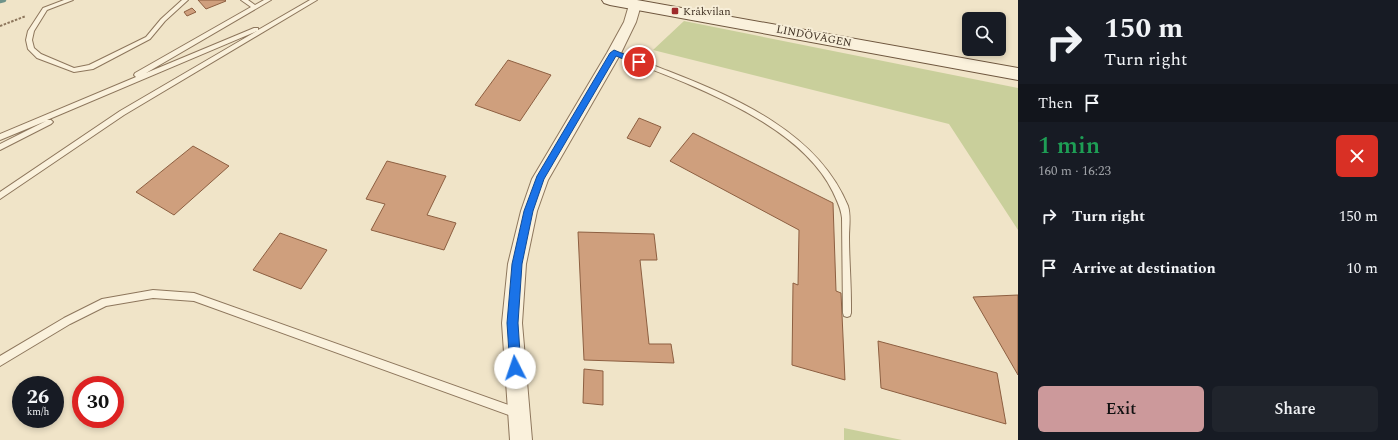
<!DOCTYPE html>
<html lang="en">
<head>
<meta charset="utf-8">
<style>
	:root { --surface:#171b24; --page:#20242c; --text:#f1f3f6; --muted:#9ea1a6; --accent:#cc999b }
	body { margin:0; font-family:Spectral,serif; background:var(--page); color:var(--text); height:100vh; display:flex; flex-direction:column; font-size:15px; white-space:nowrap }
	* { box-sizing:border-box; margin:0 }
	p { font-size:13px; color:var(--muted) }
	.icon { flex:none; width:22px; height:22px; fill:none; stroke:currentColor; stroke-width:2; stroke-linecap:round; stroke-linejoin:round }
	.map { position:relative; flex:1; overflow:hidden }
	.details { display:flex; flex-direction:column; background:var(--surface); width:380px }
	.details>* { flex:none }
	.banner { background:#171b24; color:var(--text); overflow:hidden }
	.controls { position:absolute; left:962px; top:12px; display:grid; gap:8px }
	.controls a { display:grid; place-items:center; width:44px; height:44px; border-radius:6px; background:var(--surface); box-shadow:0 2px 6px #0003; font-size:20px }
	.speed { position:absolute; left:12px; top:376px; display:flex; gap:8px; font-size:20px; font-weight:700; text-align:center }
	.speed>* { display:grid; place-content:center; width:52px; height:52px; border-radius:50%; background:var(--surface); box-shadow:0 2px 6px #0003; line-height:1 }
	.speed small { font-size:10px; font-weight:400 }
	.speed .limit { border:6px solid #d22; background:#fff; color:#111 }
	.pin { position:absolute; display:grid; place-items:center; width:34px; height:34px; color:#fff; margin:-17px; border:2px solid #fff; border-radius:50%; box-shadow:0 1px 4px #0007 }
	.me { position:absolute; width:44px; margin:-22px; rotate:356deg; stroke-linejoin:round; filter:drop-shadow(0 0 3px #0008) }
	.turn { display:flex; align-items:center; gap:14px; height:84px; padding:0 20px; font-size:18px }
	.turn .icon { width:52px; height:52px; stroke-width:2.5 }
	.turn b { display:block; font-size:28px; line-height:34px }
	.then { display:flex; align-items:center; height:38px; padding:0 20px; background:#0003; gap:8px; font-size:15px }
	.round { display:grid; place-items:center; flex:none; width:42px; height:42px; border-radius:6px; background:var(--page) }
	.overview { display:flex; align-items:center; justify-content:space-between; height:68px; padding:0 20px }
	h1 { font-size:24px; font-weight:600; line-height:30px; color:#1e9e55 }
	.button { display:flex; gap:8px; margin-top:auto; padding:8px 20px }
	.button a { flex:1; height:46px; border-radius:6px; background:var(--accent); color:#111; font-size:16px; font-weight:600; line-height:46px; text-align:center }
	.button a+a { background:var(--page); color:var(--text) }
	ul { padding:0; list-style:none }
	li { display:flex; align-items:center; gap:12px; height:52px; padding:0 20px }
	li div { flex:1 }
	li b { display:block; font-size:15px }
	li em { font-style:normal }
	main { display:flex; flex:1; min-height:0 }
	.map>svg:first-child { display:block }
</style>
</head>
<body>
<main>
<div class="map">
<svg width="1018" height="440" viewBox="0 0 1018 440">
	<rect width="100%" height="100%" fill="#f0e4c8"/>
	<g fill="#c9cf9b">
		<path d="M684,21L1018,88V230L949,124L653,50Z"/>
		<path d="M844,428L902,440H844Z"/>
	</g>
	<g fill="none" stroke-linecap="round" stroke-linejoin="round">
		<path stroke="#6f938a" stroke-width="4.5" d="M0,1L4,0"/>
	</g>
	<g fill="#cf9f7d" stroke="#8d5f41">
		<path d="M198,0H225L226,1L206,9Z"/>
		<path d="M192,8L196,12L187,16L184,12Z"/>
		<path d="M508,60L551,75L520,121L475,105Z"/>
		<path d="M639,118L661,127L650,147L627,138Z"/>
		<path d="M693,133L833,203L836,291L841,293L845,380L792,365L793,283L798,285L799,230L670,161Z"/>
		<path d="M193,146L229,166L174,215L136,192Z"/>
		<path d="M387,161L446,176L427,215L456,223L444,250L371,230L385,204L366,199Z"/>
		<path d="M578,232L654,234L657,260H640L649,344H671L674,363L584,360Z"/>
		<path d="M280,233L327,250L301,289L253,270Z"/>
		<path d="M1018,295V375L973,297Z"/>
		<path d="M878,341L997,373L1006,424L881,388Z"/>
		<path d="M584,369L603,371V405L583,403Z"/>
	</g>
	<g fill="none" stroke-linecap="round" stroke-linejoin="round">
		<defs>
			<g id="service">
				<path d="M64,0H73L47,10L34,31L32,40L34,48L41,54L74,68L89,65L146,37L161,19L182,0H188L165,21L150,39L93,69L74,72L37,58L28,49L26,40L28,31L43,8Z"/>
				<path d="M241,0H248L255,5L264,0H271L146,73L254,28H258V30L310,0H317L124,115L0,199V192L120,111L257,31L47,120H51L53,122L51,124L0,150V144L46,121L0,140V134L136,77L134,75L135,73L251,7Z"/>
				<path d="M614,51C632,56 650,64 668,71C737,98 818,133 848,206C851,216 849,227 849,237C849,259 851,281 851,304V313L850,316L847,317L844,316L843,313L842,218C841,208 837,201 833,192C798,120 683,82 612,54V52Z"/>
				<path d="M153,290L194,293L517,408L520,410L522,413L520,416L517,418L194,301L153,298L106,306L70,324L0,366V356L64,318L102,299Z"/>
			</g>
			<path id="minor" d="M635,1L641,5L636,22L621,53L548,180L537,211L526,264L522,323L532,440H510L502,323L508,264L521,211L532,179L607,53L624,22L629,5Z"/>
			<path id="secondary" d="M602,0H637L1018,68V80L610,5L604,3Z"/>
		</defs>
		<use href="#service" stroke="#8d765c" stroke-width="2"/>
		<use href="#minor" stroke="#8d765c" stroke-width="2"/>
		<use href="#secondary" stroke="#6f573f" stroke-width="2"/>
		<path stroke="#8d765c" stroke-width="2" stroke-dasharray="2.5 1.5" stroke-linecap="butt" d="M0,26L26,16"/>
		<use href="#service" fill="#faf1dc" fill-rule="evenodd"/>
		<use href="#minor" fill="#faf1dc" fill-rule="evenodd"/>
		<use href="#secondary" fill="#faf1dc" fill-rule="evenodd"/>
	</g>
	<path fill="#1a73e8" stroke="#114b97" d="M614,50L643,62L639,65L616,56L544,179L533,211L522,264L518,323L521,368L519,372L515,373L512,372L510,368L507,323L512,264L524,211L537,176L610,53Z"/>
	<rect fill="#9e2a2b" stroke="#f7eed8" stroke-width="1.5" x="671" y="7" width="8" height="8" rx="2"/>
	<g text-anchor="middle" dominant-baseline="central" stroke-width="4" stroke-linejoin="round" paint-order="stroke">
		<g font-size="11" fill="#3d2e20" stroke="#f7eed8" text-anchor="start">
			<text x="683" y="11">Kråkvilan</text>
		</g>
		<g font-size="11" fill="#3d2e20" stroke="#f7eed8">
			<text transform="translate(814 36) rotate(11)">LINDÖVÄGEN</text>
		</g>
	</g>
</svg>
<div class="controls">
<a><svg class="icon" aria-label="search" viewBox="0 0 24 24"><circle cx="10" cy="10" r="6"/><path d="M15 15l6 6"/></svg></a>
</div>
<div class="speed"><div>26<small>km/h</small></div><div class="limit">30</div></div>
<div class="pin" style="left:639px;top:62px;background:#d93025"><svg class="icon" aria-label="arrive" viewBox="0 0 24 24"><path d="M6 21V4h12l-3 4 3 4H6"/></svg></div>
<svg class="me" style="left:515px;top:368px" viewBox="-20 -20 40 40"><circle r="19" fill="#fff"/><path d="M0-13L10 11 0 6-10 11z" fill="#1a73e8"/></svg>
</div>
<section class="details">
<div class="banner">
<div class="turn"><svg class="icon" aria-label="right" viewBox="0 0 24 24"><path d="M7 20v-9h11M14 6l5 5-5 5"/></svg><div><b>150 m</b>Turn right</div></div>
<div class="then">Then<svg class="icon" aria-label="arrive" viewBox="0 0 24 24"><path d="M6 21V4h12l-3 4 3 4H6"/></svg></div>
</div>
<div class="overview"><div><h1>1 min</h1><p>160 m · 16:23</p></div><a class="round" style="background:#d93025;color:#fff"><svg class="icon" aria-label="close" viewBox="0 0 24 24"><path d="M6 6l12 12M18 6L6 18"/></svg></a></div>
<ul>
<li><svg class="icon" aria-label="right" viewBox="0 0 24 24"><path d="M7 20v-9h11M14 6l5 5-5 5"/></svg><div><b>Turn right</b></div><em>150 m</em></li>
<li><svg class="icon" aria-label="arrive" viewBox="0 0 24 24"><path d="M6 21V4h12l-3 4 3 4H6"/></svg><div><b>Arrive at destination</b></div><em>10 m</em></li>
</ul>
<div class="button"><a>Exit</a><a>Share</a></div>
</section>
</main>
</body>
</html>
